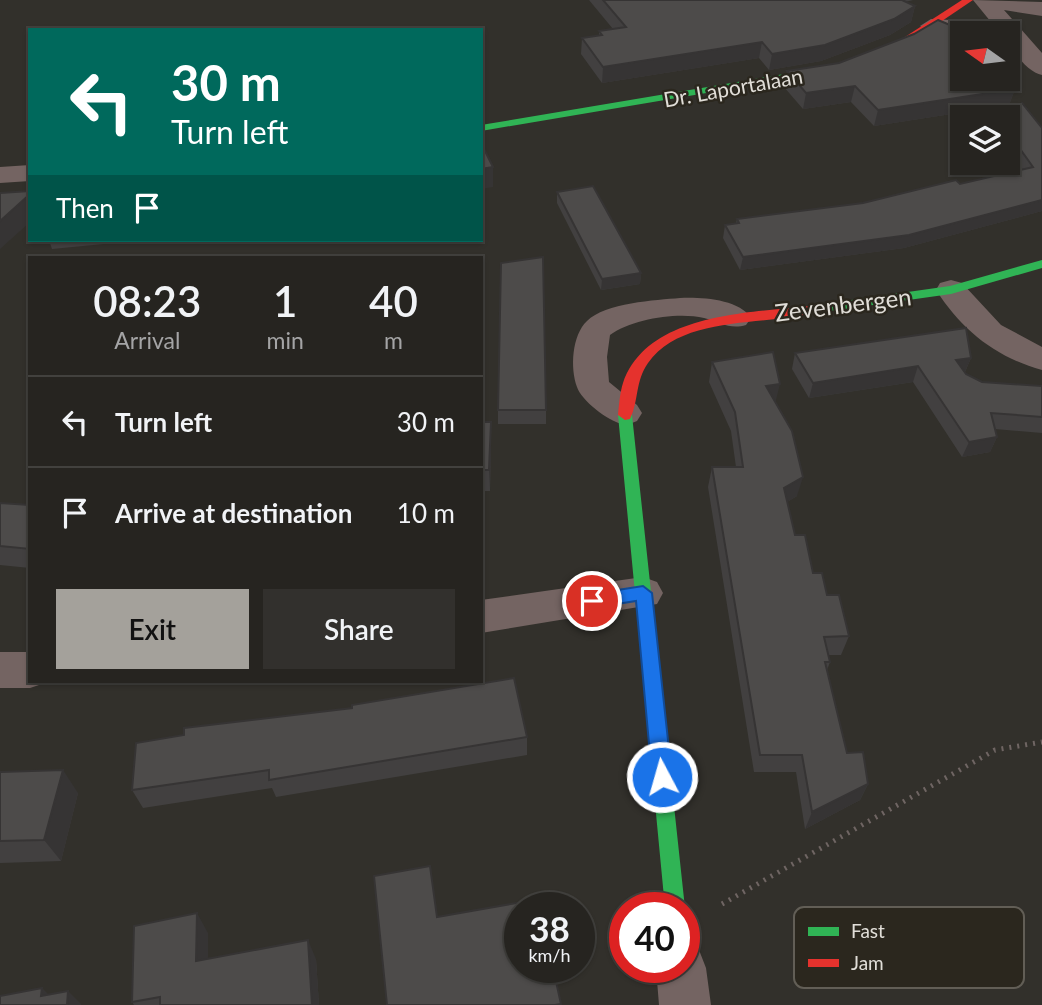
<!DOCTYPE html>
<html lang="en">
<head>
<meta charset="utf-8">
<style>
	:root { --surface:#262420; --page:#32302d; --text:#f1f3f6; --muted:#a4a4a5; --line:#42413e; --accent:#a4a19b }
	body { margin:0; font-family:Lato,sans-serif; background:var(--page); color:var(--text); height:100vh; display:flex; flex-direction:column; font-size:26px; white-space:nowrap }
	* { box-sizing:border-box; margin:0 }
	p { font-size:23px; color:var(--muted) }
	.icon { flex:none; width:38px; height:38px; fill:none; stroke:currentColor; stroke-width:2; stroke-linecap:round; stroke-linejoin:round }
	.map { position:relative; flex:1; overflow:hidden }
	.drawer { position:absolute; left:28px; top:256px; width:455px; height:427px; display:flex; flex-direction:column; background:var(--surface); border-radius:0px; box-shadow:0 2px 5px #0004,0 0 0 2px var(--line) }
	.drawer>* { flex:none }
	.top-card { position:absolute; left:28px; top:28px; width:455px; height:214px; border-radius:0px; box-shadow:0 2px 5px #0004,0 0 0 2px var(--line); background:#00695c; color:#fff; overflow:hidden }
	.needle { width:46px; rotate:284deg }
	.buttons { position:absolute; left:950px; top:21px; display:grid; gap:14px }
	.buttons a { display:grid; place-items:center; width:70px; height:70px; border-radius:0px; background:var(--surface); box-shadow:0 2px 5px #0004,0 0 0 2px var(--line); font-size:35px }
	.speed { position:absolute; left:504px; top:892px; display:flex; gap:14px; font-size:35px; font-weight:700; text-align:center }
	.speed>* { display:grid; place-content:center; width:91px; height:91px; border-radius:50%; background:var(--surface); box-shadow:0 2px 5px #0004,0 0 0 2px var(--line); line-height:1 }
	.speed small { font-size:18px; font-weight:400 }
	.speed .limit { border:10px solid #d22; background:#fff; color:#111 }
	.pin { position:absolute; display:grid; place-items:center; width:60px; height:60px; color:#fff; margin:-30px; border:4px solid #fff; border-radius:50%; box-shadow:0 2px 7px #0007 }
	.me { position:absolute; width:77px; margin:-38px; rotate:354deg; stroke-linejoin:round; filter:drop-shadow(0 0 5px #0008) }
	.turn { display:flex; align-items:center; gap:24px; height:147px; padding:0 28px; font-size:32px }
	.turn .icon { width:91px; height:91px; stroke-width:2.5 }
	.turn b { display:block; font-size:49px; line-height:60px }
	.then { display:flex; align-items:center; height:66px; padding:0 28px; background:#0003; gap:14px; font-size:26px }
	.eta { display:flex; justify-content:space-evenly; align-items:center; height:119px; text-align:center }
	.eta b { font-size:42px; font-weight:600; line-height:49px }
	.action { display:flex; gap:14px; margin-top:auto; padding:14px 28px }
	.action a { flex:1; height:80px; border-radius:0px; background:var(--accent); color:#111; font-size:28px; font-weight:600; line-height:80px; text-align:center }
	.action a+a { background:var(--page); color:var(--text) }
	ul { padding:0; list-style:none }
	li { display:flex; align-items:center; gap:21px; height:91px; padding:0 28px; border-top:2px solid var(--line) }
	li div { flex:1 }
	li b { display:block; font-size:26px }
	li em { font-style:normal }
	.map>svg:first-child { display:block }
</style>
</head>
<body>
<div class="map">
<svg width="1042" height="1005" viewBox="0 0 1042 1005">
	<rect width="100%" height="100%" fill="#32302b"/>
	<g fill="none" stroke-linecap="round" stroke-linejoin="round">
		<path stroke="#6f6563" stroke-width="5" stroke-dasharray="2 6" stroke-linecap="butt" d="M722,904L995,750L1042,742"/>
		<g fill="#746462" fill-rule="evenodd">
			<path d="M973,0L1042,2V16L1004,10L1042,53V75C1027,72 1008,48 1008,33H931L920,26L931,19L991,22Z"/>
			<path d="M30,165V181L0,183V167Z"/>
			<path d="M951,280L962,283L1001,325L1042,347V370C995,357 962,330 936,290L940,283Z"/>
			<path d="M680,298C701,297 739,299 751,318L746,325C730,330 720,322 704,318C677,312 633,319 610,335L607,357L609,382L637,405L642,413L637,421C632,423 627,425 622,424C608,421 581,400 577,387C570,368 572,335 587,321C605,303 656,300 680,298Z"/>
			<path d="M643,577L657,582L663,593L657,604L481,633V600Z"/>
			<path d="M0,652H30V681L45,683L30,688H0Z"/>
			<path d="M684,944L699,950L706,968L711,1005H659L656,968H684Z"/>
		</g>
		<g fill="#30b455" fill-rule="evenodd">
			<path d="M838,65L843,68L842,70L481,131V125Z"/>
			<path d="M1042,260V268L951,294L809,314L802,310L809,306L950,286Z"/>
			<path d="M625,410L632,415L685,908L684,911V908H665L618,415Z"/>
		</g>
		<g fill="#e5322d" fill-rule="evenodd">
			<path d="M962,0H973L899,50H891V46Z"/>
			<path d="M809,306L814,307V313C764,326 682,315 648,363C635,382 639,400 630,419L625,420L618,415C619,405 620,392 623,383C647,313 749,313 809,306Z"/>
		</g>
	</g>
	<g fill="#424040">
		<path d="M589,0H913L905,2L915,6L911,22L890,35L821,61L769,70L759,58L602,83L581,54L582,38L599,35V31L613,29Z"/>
		<path d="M787,71L1015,89L1009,105L874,126L851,102L803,109L784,87Z"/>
		<path d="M1022,103L1042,211L904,248L740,270L723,238L725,225L736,223L737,219L863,203L960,184L1021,170L1008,151V117Z"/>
		<path d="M557,192L641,273L640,284L601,290L557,203Z"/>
		<path d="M49,240H115L114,243L52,249Z"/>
		<path d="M795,353L971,358L965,372L966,374L982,382L1042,386V433L995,429L997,437L990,452L962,457L913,382L809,398L792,369Z"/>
		<path d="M712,362L776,403L797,496L787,502L795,535L813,573L827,595L849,636L841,655H828L830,662L827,670L847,753L868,784L860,800L805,829L796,772H754L708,487L712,467H736L731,431L709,382Z"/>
		<rect x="498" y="410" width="48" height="14"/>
		<path d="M481,422L491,443L490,491H481Z"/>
		<path d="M0,503L30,505V568L0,565Z"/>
		<path d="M527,737V755L276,797L272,788L143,808L132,790L136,743Z"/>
		<path d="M0,771L78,793L61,861L0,863Z"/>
		<path d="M208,933V959H316L319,1005H134L132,1002Z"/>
	</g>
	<g fill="#363434">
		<path d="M915,6L911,22L890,35L821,61L769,70L772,54Z"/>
		<path d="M762,42L759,58L602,83L603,67Z"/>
		<path d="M855,86L851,102L803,109L806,93Z"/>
		<path d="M1015,89L1009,105L874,126L878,110Z"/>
		<path d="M493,167V187L481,189V169Z"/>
		<path d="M30,194V222L0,249V221Z"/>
		<path d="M1042,200V211L904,248L740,270L743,257Z"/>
		<path d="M641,273L640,284L601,290L602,279Z"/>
		<path d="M971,358L964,374L956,360Z"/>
		<path d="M918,366L913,382L809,398L813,383Z"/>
		<path d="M780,384L775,404L766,386Z"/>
		<path d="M491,422V443L490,491L489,470Z"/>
		<path d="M997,437L990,452L962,457L969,442Z"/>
		<path d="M803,477L797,496L779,507L784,488Z"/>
		<path d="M63,770L78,793L61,861L44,840Z"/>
		<path d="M868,784L860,800L805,829L812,812Z"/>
		<path d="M197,913L208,933V979L196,961Z"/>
		<path d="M308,940L316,959L319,1005H312Z"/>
		<path d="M42,988L56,1002L41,996Z"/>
		<path d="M68,991L81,1004V1005H67Z"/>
	</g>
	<g fill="#4d4b4a" stroke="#363434" stroke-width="2">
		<path d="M603,0H902L915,6L894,19L825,45L772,54L762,42L603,67L582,38L602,35L599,31L626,27Z"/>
		<path d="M938,20L969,33H962V79H1007L1015,89L878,110L855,86L806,93L787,71L839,63L914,34Z"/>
		<path d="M1022,103L1042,128V200L909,235L743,257L725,225L739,223L737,219L863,203L956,180L960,184L1033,167L1008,132V117H1002Z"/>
		<path d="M481,143L493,167L481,169Z"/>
		<path d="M593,186L641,273L602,279L557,192Z"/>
		<path d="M30,191V194L0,221V193Z"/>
		<path d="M543,257L546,410H498L501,263Z"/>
		<path d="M966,328L971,358L956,360L966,374L982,382L1042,386V417L991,413L997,437L969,442L918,366L813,383L795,353Z"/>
		<path d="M773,352L780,384L766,386L792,431L803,477L784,488L795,535H805L813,573H822L827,595H839L849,636L824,637L830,662H825L847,753L863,752L868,784L812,812L802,755H760L712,467H743L735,412L712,362Z"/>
		<path d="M481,422H491L489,470H481Z"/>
		<path d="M0,503L30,505V549L0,546Z"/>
		<path d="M514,678L527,737L269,780V770L132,790L136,743L184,735V728L352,708V705Z"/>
		<path d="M63,770L44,840L0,841V772Z"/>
		<path d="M430,866L437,917L539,899L541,908H520V968H553L561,1004L555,1005H387L374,876Z"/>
		<path d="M197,913L196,961L308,940L312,1005H160V997L132,1002L134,926Z"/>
		<path d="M42,988L41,996L68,991L67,1005H0V996Z"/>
	</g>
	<path fill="#1a73e8" stroke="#114b97" stroke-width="2" d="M643,586L652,593L672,777L669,783L662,786L655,783L652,777L636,601L592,608L583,601L592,594Z"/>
	<g text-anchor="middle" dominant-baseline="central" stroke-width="5" stroke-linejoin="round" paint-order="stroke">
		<g font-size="21" fill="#e1ded8" stroke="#2b271e">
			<text transform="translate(733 87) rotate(-10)">Dr. Laportalaan</text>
		</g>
		<g font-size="24" fill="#e1ded8" stroke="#2b271e">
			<text transform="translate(843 304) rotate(-7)">Zevenbergen</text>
		</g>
	</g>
	<rect x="794" y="907" width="230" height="81" rx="10" fill="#2b271e" stroke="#625e56" stroke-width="2"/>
	<rect x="808" y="927" width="31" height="9" fill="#30b455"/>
	<rect x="808" y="959" width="31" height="8" fill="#e5322d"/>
	<g font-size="19" fill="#e1ded8">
		<text x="851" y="938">Fast</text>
		<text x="851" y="970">Jam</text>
	</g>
</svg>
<div class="buttons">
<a><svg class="needle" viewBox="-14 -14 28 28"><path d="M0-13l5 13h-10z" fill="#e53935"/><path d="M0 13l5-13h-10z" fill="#a4a4a5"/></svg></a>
<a><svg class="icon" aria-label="layers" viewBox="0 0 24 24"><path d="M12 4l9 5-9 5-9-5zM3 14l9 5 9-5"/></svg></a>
</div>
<div class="speed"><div>38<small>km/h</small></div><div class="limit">40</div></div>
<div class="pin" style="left:592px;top:601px;background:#d93025"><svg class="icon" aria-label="arrive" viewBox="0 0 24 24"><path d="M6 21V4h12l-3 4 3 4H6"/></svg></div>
<svg class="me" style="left:662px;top:777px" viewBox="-20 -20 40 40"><circle r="17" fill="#1a73e8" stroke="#fff" stroke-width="3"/><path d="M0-11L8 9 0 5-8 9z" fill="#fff"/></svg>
<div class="top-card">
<div class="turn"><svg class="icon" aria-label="left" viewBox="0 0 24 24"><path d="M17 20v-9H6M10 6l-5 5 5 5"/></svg><div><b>30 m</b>Turn left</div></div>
<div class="then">Then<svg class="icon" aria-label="arrive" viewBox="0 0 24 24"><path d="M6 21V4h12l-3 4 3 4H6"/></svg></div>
</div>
<section class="drawer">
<div class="eta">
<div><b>08:23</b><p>Arrival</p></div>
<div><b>1</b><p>min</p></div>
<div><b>40</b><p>m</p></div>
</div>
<ul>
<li><svg class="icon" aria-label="left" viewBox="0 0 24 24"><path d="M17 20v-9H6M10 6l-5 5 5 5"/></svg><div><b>Turn left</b></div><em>30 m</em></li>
<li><svg class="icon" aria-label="arrive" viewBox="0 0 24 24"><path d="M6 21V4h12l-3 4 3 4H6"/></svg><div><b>Arrive at destination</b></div><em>10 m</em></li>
</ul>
<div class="action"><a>Exit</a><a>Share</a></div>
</section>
</div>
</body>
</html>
